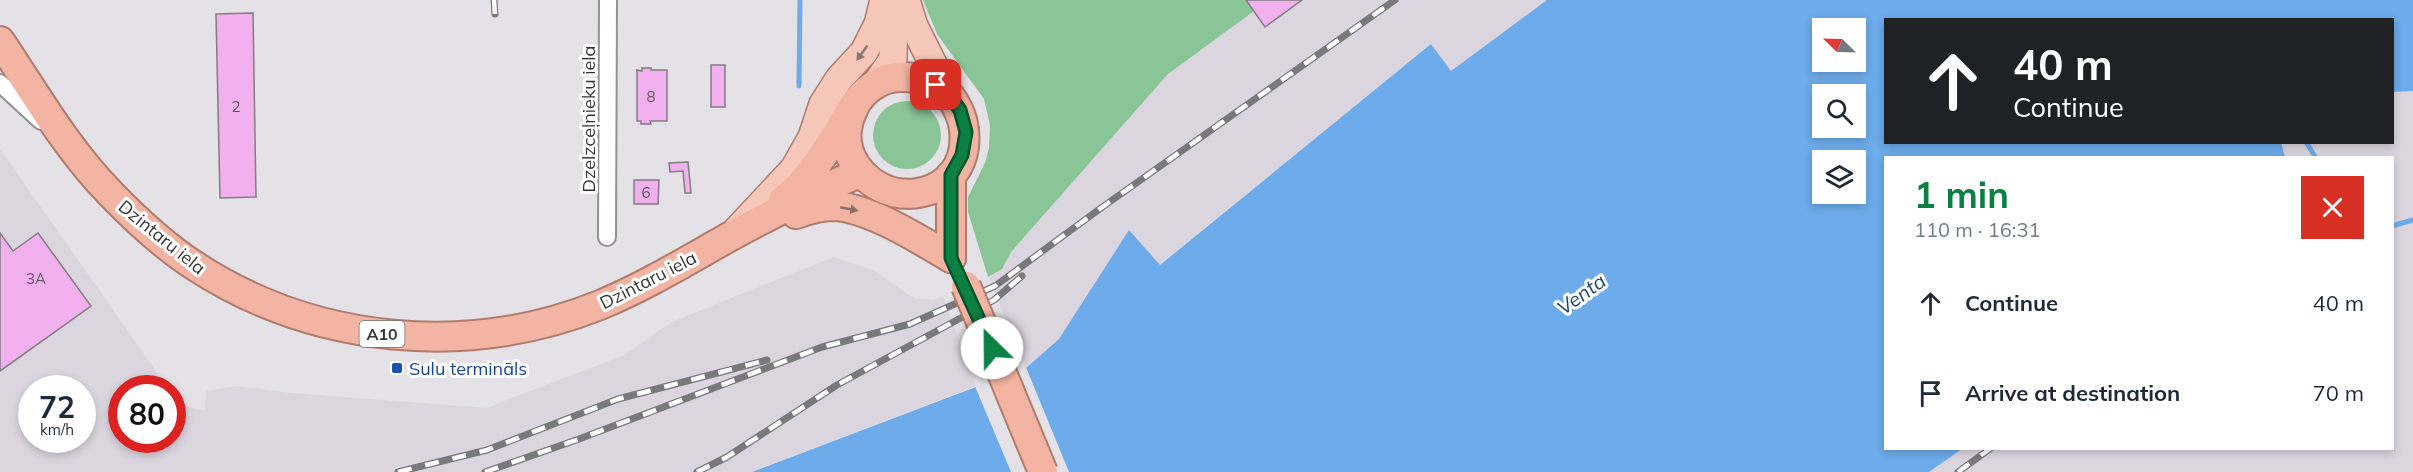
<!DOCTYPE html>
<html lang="en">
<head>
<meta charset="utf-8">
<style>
	:root { --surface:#fff; --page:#f2f2f3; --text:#1f2937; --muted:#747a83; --accent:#0b8043 }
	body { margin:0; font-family:Mulish,sans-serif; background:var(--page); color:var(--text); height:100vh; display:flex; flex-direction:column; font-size:22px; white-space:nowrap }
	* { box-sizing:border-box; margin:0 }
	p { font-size:20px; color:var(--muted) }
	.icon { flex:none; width:33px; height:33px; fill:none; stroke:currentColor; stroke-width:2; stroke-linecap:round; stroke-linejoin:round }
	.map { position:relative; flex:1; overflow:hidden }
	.drawer { position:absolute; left:1884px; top:156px; width:510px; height:294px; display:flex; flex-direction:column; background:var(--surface); border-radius:0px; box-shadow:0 3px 9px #0003 }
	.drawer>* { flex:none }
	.guide { position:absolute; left:1884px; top:18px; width:510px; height:126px; border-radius:0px; box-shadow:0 3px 9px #0003; background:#202124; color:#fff; overflow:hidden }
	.needle { width:39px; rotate:293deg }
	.buttons { position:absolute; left:1812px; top:18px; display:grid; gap:12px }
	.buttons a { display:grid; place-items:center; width:54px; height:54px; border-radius:0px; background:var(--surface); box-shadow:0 3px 9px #0003; font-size:30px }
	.speed { position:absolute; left:18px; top:375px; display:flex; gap:12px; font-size:30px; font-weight:700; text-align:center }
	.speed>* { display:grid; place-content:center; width:78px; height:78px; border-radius:50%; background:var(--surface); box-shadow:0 3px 9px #0003; line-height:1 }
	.speed small { font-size:15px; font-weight:400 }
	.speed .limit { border:9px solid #d22; background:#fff; color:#111 }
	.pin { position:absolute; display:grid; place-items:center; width:51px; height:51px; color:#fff; margin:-26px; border-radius:12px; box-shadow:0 3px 9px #0006 }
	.me { position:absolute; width:66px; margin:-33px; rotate:337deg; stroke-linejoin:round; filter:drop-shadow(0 0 4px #0008) }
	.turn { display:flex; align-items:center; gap:21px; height:126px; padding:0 30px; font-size:27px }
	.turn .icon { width:78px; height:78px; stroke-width:2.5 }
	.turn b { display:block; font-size:42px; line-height:51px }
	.round { display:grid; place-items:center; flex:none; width:63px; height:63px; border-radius:0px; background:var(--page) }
	.summary { display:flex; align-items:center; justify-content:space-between; height:102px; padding:0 30px }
	h1 { font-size:36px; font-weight:700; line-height:45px; color:var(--accent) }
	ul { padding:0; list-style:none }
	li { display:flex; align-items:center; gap:18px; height:90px; padding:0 30px }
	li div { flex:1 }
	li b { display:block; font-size:22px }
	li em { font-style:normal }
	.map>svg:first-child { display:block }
</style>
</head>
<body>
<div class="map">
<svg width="2413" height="472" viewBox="0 0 2413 472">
	<rect width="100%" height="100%" fill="#e4e2e6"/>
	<g fill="#dbd5df" fill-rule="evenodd">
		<path d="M1246,0H1547L1451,71L1431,44L1159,265L1129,231L1059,339L1026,368L988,277L1002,269L1011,252L1168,74L1253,11Z"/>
		<path d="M2413,91V472H1929L1962,448H2392V158L2285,157L2281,143L2392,142L2393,92Z"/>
		<path d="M0,149L168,388H122V440H172L173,395L179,404L205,411L206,391L236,386L291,393L486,408L622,356L672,322L833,257L875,271L914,298L933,300L943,296L976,386L752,472H0ZM32,388H82V440H32Z"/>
	</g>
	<g fill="#8ac597">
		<path d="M923,0H1246L1254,11L1168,74L1011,252L1002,269L988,277L968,212V197L985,163L989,148L990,125L984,99L937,34Z"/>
		<circle cx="907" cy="135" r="34"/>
	</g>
	<path fill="#6dabea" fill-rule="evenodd" d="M1547,0H2413V91L2393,92L2392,20H1886V142H2281L2285,157L1886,158V448L1962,449L1929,472H752L1026,368L1059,339L1129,230L1160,265L1431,44L1451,71ZM1822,28H1856V62H1822ZM1822,94H1856V128H1822ZM1822,160H1856V194H1822Z"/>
	<path fill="#e4e2e6" d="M1025,365L1069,472H1011L974,384Z"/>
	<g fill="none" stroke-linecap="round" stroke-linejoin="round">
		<g stroke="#6dabea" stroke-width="5">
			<path d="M799,86L800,0"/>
			<path d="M2306,142L2316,158"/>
			<path d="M2392,226L2413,220"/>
		</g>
	</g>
	<g fill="#f3b0ee" stroke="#817e81" stroke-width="1.5">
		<path d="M1246,0H1302L1265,27Z"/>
		<path d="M253,13L256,197L220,198L216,14Z"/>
		<rect x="711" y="65" width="14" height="42"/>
		<path d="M642,68H651V70H667V121H650L651,124H641V121H637V70L642,71Z"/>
		<path d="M688,162L691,193H685L683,171L670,172L669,163Z"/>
		<path d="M634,180H659L658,204H634Z"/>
		<path d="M0,233L13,251L38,233L91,306L0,371Z"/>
	</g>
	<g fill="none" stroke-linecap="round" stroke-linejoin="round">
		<defs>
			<g id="minor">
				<path d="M0,83L41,121"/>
				<path d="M607,237L608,0"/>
			</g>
			<g id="primary">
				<path d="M906,0L914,26L947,92"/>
				<path d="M876,84L893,59L894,0"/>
				<path d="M737,230L794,169L812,137L823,104L839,79L864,52L878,24L884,0"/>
			</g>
			<g id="trunk">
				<path d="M0,41C35,93 66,148 110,193C136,220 164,246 195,266C315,344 468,358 600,305C646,286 688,260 731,236C773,213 816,192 859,173"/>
				<path d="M951,175V258"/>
				<path d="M783,200C808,182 823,155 839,130C849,114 859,93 876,84C888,76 902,76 915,78C928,79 943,86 950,96C962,113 966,127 964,147C956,203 879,211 852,159C847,150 845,135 848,124C849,117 853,110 856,103"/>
				<path d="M796,214C807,210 821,206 833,206C869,207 920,240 951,258"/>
			</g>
		</defs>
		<use href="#minor" stroke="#929194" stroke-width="20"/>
		<use href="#primary" stroke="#b07c6e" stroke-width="30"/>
		<use href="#trunk" stroke="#b07c6e" stroke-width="32"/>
		<use href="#minor" stroke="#fff" stroke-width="16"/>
		<use href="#primary" stroke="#f7c7ba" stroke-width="27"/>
		<use href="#trunk" stroke="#f4b4a3" stroke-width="28"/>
		<defs>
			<g id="rail">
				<path d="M494,0L495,14"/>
				<path d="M398,472L487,450L618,399L767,360"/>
				<path d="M485,472L579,439L822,347L910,324L995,286L1101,208L1395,0"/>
				<path d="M697,472L727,457L837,385L994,300L1022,276"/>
				<path d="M1958,472L1991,448"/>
			</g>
		</defs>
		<use href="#rail" stroke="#79787a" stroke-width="7"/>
		<use href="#rail" stroke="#fff" stroke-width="4.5" stroke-dasharray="14" stroke-linecap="butt"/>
		<defs>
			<path id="trunk-bridge" d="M966,286L1043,472"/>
		</defs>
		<use href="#trunk-bridge" stroke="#b07c6e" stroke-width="32" stroke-linecap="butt"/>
		<use href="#trunk-bridge" stroke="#f4b4a3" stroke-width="28"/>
	</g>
	<defs><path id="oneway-solid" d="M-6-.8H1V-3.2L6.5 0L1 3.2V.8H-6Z" transform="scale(1.5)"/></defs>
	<use fill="#8d7771" href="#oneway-solid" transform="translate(862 53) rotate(126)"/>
	<use fill="#8c6e67" href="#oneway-solid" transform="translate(849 209) rotate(11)"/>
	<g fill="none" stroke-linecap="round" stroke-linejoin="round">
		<defs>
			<path id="route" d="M936,85L947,92L960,110L966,132L962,155L951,175V258L992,348"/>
		</defs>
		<use href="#route" stroke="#07532c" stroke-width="15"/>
		<use href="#route" stroke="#0b8043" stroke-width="10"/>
	</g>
	<rect fill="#1a4fb4" stroke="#fff" stroke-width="2" x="391" y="362" width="12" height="12" rx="3"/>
	<g text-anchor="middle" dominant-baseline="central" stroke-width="6" stroke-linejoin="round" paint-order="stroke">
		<g font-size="15" fill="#655464">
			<text x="651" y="96">8</text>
			<text x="236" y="106">2</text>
			<text x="646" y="192">6</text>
			<text x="36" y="278">3A</text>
		</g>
		<rect fill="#fff" stroke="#727272" stroke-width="1.5" x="359.5" y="321" width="45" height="26" rx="4.5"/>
		<g font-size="16" font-weight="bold" fill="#363536">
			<text x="382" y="334">A10</text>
		</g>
		<g font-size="18" fill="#363536" stroke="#fff">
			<text transform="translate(588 119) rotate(-90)">Dzelzceļnieku iela</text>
			<text transform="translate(162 237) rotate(39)">Dzintaru iela</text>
			<text transform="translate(648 280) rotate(-27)">Dzintaru iela</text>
		</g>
		<g font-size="18" fill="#164399" stroke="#fff" text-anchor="start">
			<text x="409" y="368">Sulu termināls</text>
		</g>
		<g font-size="20" font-style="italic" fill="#1b4770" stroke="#fff">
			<text transform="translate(1581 294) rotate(-36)">Venta</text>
		</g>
	</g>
</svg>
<div class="buttons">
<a><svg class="needle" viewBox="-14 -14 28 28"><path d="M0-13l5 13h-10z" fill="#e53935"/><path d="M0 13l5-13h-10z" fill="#747a83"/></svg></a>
<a><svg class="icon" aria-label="search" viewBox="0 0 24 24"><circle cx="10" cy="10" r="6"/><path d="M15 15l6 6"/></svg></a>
<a><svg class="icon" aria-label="layers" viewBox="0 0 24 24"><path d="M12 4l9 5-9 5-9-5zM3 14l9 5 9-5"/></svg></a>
</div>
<div class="speed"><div>72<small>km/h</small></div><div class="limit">80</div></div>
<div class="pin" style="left:936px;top:85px;background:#d93025"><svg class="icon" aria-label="arrive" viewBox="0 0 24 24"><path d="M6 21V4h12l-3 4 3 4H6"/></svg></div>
<svg class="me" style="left:992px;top:348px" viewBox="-20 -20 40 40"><circle r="19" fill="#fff"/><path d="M0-13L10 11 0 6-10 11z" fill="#0b8043"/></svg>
<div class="guide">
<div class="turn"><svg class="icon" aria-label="ahead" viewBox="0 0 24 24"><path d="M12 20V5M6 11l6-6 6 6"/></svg><div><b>40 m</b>Continue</div></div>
</div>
<section class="drawer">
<div class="summary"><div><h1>1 min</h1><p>110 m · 16:31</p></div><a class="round" style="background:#d93025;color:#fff"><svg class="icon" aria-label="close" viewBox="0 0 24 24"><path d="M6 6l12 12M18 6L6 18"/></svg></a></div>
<ul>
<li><svg class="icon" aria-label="ahead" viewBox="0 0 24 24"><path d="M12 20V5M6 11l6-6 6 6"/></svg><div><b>Continue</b></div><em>40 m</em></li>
<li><svg class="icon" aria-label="arrive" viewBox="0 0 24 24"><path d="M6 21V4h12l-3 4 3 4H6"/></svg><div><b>Arrive at destination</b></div><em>70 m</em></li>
</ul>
</section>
</div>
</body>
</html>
